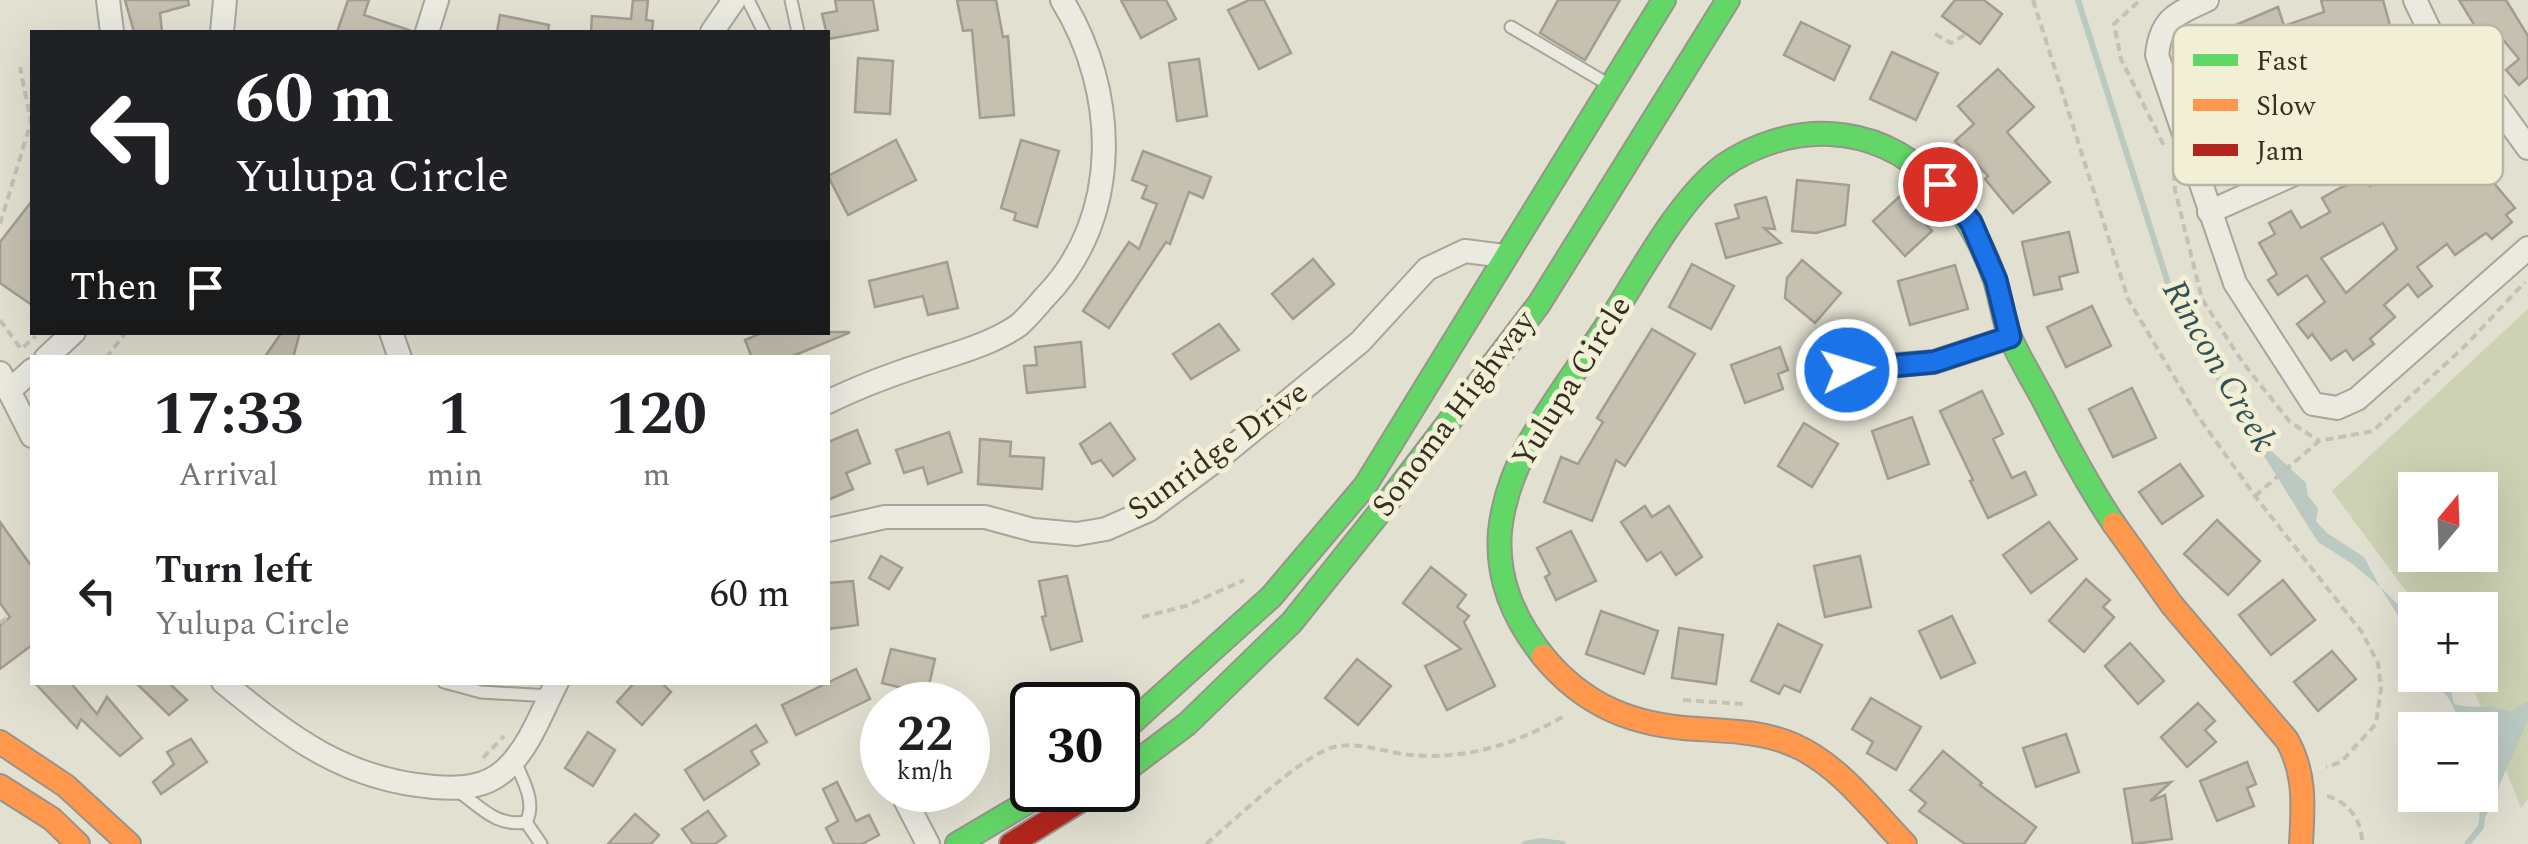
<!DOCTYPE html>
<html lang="en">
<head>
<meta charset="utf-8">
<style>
	:root { --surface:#fff; --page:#f6f6f6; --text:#202124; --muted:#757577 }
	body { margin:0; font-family:Spectral,serif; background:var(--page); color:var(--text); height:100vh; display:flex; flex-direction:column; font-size:38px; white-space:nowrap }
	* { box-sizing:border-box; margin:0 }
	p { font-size:32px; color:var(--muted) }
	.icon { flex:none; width:55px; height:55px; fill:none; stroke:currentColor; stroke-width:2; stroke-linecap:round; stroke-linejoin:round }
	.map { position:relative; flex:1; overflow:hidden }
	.panel { position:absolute; left:30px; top:355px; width:800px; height:330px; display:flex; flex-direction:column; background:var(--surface); border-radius:0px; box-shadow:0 10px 40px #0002 }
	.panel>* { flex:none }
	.top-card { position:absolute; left:30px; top:30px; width:800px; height:305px; border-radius:0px; box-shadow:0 10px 40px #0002; background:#202124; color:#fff; overflow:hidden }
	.needle { width:65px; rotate:19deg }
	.buttons { position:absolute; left:2398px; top:472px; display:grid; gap:20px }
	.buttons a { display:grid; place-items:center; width:100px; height:100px; border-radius:0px; background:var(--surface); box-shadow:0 10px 40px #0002; font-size:50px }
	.speed { position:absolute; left:860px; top:682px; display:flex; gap:20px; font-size:50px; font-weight:700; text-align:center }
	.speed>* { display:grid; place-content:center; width:130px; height:130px; border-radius:50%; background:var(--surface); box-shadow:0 10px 40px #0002; line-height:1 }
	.speed small { font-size:25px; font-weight:400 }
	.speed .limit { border:5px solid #111; border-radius:15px; background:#fff; color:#111 }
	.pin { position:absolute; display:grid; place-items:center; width:85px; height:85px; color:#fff; margin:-42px; border:5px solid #fff; border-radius:50%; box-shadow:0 2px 10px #0007 }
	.me { position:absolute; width:110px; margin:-55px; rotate:85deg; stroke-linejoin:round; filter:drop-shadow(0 0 8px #0008) }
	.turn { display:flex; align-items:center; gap:35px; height:210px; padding:0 40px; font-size:45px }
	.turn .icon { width:130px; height:130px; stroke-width:2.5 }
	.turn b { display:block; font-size:70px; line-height:85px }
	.then { display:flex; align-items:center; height:95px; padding:0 40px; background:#0003; gap:20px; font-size:38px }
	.eta { display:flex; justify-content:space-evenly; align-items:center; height:170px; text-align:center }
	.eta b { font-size:60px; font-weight:700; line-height:70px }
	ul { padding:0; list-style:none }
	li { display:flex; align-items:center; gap:30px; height:140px; padding:0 40px }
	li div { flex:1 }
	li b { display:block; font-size:38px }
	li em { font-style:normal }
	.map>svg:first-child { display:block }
</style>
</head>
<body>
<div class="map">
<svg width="2528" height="844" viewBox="0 0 2528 844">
	<rect width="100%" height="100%" fill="#e2e0d1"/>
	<path fill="#cdd2b4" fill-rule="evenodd" d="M2528,309V799L2521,808L2468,675H2480V610H2420L2332,491ZM2415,490H2480V555H2415Z"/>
	<g fill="#bac9c2">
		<path d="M2239,414L2266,446L2306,483L2308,496L2318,508L2316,521L2327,533L2364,557L2380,587L2415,621V643L2380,587L2351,563L2318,542L2262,453L2248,447Z"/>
		<path d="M2447,675L2454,704C2476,710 2489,703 2511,712L2528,701V720L2481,827L2477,795H2480V730H2462C2452,700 2449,692 2421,676Z"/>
	</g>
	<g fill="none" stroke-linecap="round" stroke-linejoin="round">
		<g stroke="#bac9c2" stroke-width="6">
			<path d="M2078,0L2173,299L2243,420"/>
			<path d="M1525,844L1541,841L1563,844"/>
			<path d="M2467,844L2481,827L2482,819"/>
		</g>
	</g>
	<g fill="#c6c0b1" stroke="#a29d90" stroke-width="2.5" fill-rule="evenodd">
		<path d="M125,0H188L189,5L160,13L162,32H134Z"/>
		<path d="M348,0H369L364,15L409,30L408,32H337Z"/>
		<path d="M633,0H648L646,20L653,21L652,32H591L592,16L631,19Z"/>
		<path d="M835,0H873L878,30L828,39L822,14L837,11Z"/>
		<path d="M957,0H996L1003,37L1008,36L1014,115L980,118L972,30L963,31Z"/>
		<path d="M1121,0H1166L1176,19L1141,38Z"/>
		<path d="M1249,0H1264L1291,53L1259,69L1228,10Z"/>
		<path d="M1558,0H1620L1585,60L1540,33Z"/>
		<path d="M1955,0H1984L2002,14L1980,44L1942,16Z"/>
		<path d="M2321,0H2383L2394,40L2400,50L2404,48L2409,63L2394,68L2397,81L2376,87L2359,68L2369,89L2357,93L2362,110L2319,124L2317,117L2273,130L2278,148L2261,153L2259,148L2234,155L2231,143L2220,146L2213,121L2248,112L2239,80L2201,90L2195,66L2204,63L2201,51L2229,44L2224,30L2278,7L2284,26L2324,12Z"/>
		<path d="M2459,0H2506L2528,36V77L2519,85L2506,70L2519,59L2500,36L2496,38L2487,25L2478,31Z"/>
		<path d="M500,15L549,25L548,32H497Z"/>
		<path d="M1801,22L1850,46L1834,80L1784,55Z"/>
		<path d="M1892,52L1938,73L1916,120L1870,99Z"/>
		<path d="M858,58L893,61L890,114L855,112Z"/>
		<path d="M1199,59L1207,116L1177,121L1169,63Z"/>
		<path d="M1998,69L2034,107L2007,132L2050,182L2013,213L1985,179L1988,176L1955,141L1974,124L1958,106Z"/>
		<path d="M2469,126L2483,142L2477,148L2501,176L2493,182L2515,208L2506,215L2512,222L2492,239L2486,233L2455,255L2447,244L2417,267L2432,286L2418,297L2408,284L2384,305L2395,317L2370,339L2374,344L2353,360L2346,350L2331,360L2312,334L2308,338L2297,324L2325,302L2307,275L2278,295L2268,280L2277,274L2259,243L2275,234L2269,223L2291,211L2301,228L2330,212L2322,198L2340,188L2366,177L2370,186L2406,168L2412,180L2445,165L2429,147L2448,131L2455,139ZM2383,223L2397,249L2346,293L2321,258Z"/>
		<path d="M896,140L916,180L848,215L828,176Z"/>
		<path d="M1021,140L1059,151L1037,227L1014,220L1016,213L1001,208Z"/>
		<path d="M1143,151L1211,177L1203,198L1189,192L1170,244L1166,242L1109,328L1083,311L1129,242L1139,249L1157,204L1142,198L1147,186L1132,180Z"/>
		<path d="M1797,180L1849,185L1845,225L1816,233L1792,231Z"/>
		<path d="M1900,196L1932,231L1905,256L1873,221Z"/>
		<path d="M1766,197L1775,229L1764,228L1781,243L1726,258L1716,224L1739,218L1735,205Z"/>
		<path d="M32,201V305L0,283V242Z"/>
		<path d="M2069,232L2078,272L2059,277L2062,289L2034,295L2022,242Z"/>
		<path d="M1313,259L1334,284L1293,319L1272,294Z"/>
		<path d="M1802,260L1841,293L1815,323L1785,298L1787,278Z"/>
		<path d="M947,262L958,308L928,315L923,296L875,307L869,281Z"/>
		<path d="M1692,264L1734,286L1711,329L1669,307Z"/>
		<path d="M1955,265L1968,309L1910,325L1898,281Z"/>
		<path d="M2092,306L2111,346L2066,367L2047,327Z"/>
		<path d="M1219,324L1239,350L1191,379L1173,354Z"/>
		<path d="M1652,329L1695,354L1625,466L1616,460L1592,521L1544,502L1561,457L1578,464L1603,422L1597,418Z"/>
		<path d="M282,332H300L293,358H264Z"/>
		<path d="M764,332H849V333L788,358H752L745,340Z"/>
		<path d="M1081,342L1085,387L1027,393L1024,366L1037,365L1035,347Z"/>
		<path d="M1780,347L1788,370L1778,374L1783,389L1745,403L1731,365Z"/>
		<path d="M2132,388L2156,438L2113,457L2089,409Z"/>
		<path d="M1982,391L2003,434L1993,439L2012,478L2025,472L2036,495L1988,518L1970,481L1973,480L1940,411Z"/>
		<path d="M1912,417L1929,464L1888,479L1872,431Z"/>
		<path d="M1110,423L1135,459L1113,476L1101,460L1092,464L1080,444Z"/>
		<path d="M1804,423L1838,444L1812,487L1778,466Z"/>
		<path d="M857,430L870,463L846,473L853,489L828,500V442Z"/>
		<path d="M949,432L962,472L928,484L923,467L904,473L896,450Z"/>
		<path d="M980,439L1011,442L1010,456L1044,458L1042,489L978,484Z"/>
		<path d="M2180,464L2203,496L2162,524L2139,492Z"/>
		<path d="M1645,506L1652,517L1669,506L1702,557L1676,575L1661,552L1647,561L1621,522Z"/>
		<path d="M2217,520L2260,561L2228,595L2184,554Z"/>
		<path d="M0,522L32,567V645L0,669V625L10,617L0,603Z"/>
		<path d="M2049,522L2077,559L2031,593L2003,555Z"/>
		<path d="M1571,531L1596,581L1556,600L1545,577L1550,574L1537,548Z"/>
		<path d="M881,556L902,568L889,589L869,578Z"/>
		<path d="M1860,556L1871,607L1825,617L1814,566Z"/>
		<path d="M1431,567L1466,595L1457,607L1469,616L1464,622L1495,686L1447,710L1425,666L1461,649L1403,603Z"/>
		<path d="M1067,576L1082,641L1051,650L1042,617L1046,616L1039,581Z"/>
		<path d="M2086,579L2110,600L2103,607L2114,617L2084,652L2049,621Z"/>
		<path d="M2283,580L2315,620L2271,655L2239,615Z"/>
		<path d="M853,581L858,625L828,629V583Z"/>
		<path d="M1601,611L1658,631L1644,674L1586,654Z"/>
		<path d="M1952,616L1975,663L1941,678L1919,631Z"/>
		<path d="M1778,624L1822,645L1800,692L1784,685L1779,694L1751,681Z"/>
		<path d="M1679,628L1723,635L1716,684L1672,678Z"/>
		<path d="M2130,643L2164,681L2138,704L2105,666Z"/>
		<path d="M891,649L935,659L927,694L882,683Z"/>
		<path d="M2332,651L2356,679L2318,711L2294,682Z"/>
		<path d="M1357,659L1391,686L1358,725L1325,698Z"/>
		<path d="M856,669L870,699L796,735L782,705Z"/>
		<path d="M34,682H70L97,714L107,697L142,738L120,756L81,719L77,728Z"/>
		<path d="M135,682H168L187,700L169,715Z"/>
		<path d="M635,682H661L671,692L642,725L617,702Z"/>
		<path d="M1871,698L1921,727L1896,770L1867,753L1873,742L1852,729Z"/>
		<path d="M2198,703L2215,721L2205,730L2216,742L2187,767L2161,737Z"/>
		<path d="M756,725L767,742L751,751L759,764L704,800L685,770Z"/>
		<path d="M588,732L615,750L593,786L565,768Z"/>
		<path d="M2066,734L2079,772L2036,787L2023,748Z"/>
		<path d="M191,739L207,762L161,794L153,782L174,764L167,752Z"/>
		<path d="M1943,751L1982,783L1980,785L2036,827L2024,844H1965L1919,811L1926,803L1910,790Z"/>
		<path d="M2247,762L2256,784L2247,788L2254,806L2217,821L2200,781Z"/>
		<path d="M837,782L856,821L869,815L879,835L862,844H834L826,828L838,821L823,789Z"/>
		<path d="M2171,782L2150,801L2165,795L2172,839L2133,844L2124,789Z"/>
		<path d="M708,811L726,836L715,844H693L682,829Z"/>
		<path d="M635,814L659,835L651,844H608Z"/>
	</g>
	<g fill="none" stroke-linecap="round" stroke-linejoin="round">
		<defs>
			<g id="lane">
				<path d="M748,0L764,32"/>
				<path d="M791,0L798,32"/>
				<path d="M1511,27L1606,83"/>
				<path d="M444,682L481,692L550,696"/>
				<path d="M514,759C522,779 537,802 526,822L541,844"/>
				<path d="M458,791C481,807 496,827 526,822"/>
			</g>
			<g id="street">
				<path d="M108,0L112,32"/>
				<path d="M2207,0C2176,14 2161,18 2157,55L2235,283L2313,404L2337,408L2357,399L2528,248"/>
				<path d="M2415,0L2441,54L2496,104L2528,148"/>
				<path d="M222,32L225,0"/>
				<path d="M427,32L437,0"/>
				<path d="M712,32L734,0"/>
				<path d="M2209,212L2416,120L2456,71"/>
				<path d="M391,332L400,358"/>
				<path d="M46,358L74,332"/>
				<path d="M1847,369L1934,362L2010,337"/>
				<path d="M0,373L32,436"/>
				<path d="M9,391L32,370"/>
				<path d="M828,402C860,386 893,374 927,363C957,353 992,344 1019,325C1028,317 1037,306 1045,297C1123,217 1118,91 1062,0"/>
				<path d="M828,530L885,517H985L1033,530L1077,534L1106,529L1149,510L1219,458L1360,342L1427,269L1465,251L1504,256"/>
				<path d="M223,682C290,737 345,780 434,787C460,789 486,788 506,769C530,746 542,711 557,682"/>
				<path d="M900,790L928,844"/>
			</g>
			<g id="fast">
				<path d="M1543,656C1514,619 1496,579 1500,531C1503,502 1514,471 1528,445C1551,403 1581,364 1607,325C1638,277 1678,200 1723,166C1753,145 1793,132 1830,134C1914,138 1970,207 1995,280C2001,299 2003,320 2011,339C2020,359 2032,379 2043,399C2065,442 2087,484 2114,524"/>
				<path d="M1118,735L1271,597L1365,486L1664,0"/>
				<path d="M1118,776L1187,724L1292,622L1387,503L1539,304L1728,0"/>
				<path d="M957,844L1048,790"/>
			</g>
			<g id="slow">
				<path d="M2114,524L2172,605L2287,740C2306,774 2303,806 2301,844"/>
				<path d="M1543,656C1584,706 1634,726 1698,729C1732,731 1765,732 1796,746C1840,766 1872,810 1905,844"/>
				<path d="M0,742L66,786L129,844"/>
				<path d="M0,786L52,819L78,844"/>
			</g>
			<path id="jam" d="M1011,844L1098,790"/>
		</defs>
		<use href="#lane" stroke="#a8a599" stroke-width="15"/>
		<use href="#street" stroke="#a8a599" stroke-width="26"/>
		<use href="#fast" stroke="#979489" stroke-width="26"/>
		<use href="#slow" stroke="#979489" stroke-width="26"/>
		<use href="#jam" stroke="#979489" stroke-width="26"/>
		<g stroke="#c3c1b8" stroke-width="4" stroke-dasharray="8 5" stroke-linecap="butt">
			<path d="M2033,0L2128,299L2195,412L2255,496L2361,631L2378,663L2381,688L2376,724L2341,762L2326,767"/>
			<path d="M2138,2L2114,24L2121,59L2164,146"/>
			<path d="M1935,34L1951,43L1966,34"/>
			<path d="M2174,173L2175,190L2202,299L2243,363L2290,422L2319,441"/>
			<path d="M0,224L31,122L20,67"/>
			<path d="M0,320L21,349L36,336"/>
			<path d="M106,358L126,332"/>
			<path d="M2255,496L2319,441L2373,431L2466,345L2525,282"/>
			<path d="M1142,617L1186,606L1244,580"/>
			<path d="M0,623L9,616"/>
			<path d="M1683,700L1743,704"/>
			<path d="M483,758L504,736"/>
			<path d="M2327,796C2349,802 2363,822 2362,844"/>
			<path d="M1206,844C1235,820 1302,755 1334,747C1359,741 1387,753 1411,755C1467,760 1516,744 1564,716"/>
		</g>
		<use href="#lane" stroke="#ebeae1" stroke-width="11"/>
		<use href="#street" stroke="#ebeae1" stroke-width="22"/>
		<use href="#fast" stroke="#63d668" stroke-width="22"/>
		<use href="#slow" stroke="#ff974d" stroke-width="22"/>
		<use href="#jam" stroke="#b3261e" stroke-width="22"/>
	</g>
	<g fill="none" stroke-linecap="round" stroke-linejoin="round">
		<defs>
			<path id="route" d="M1847,370L1934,362L2010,337L1996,280L1971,222L1940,184"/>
		</defs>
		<use href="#route" stroke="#114b97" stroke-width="25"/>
		<use href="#route" stroke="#1a73e8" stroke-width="18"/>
	</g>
	<g text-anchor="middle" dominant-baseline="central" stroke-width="10" stroke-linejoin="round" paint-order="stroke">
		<g font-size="32" fill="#362f21" stroke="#f2efd7">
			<text transform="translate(1572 382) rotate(-58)">Yulupa Circle</text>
			<text transform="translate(1454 414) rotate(-53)">Sonoma Highway</text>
			<text transform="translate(1218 451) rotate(-36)">Sunridge Drive</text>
		</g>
		<g font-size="35" font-style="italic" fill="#325155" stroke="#f2efd7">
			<text transform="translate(2219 366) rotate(60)">Rincon Creek</text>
		</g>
	</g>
	<rect x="2173" y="25" width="330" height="160" rx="15" fill="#f2efd7" stroke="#bab5a0" stroke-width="2.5"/>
	<rect x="2193" y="54" width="45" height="12" fill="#63d668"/>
	<rect x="2193" y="99" width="45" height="12" fill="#ff974d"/>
	<rect x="2193" y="144" width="45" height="12" fill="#b3261e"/>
	<g font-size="28" fill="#362f21">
		<text x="2256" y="70">Fast</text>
		<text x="2256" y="115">Slow</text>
		<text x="2256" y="160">Jam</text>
	</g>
</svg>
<div class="buttons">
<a><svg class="needle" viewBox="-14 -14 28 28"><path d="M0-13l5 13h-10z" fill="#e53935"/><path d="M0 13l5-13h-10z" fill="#757577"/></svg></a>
<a>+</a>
<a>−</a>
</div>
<div class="speed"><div>22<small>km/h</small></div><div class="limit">30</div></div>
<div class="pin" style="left:1940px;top:184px;background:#d93025"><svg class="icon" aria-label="arrive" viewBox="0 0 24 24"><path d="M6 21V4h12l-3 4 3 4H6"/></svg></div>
<svg class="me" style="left:1847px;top:370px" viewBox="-20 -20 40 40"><circle r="17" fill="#1a73e8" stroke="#fff" stroke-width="3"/><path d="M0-11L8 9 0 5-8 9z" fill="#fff"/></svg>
<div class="top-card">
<div class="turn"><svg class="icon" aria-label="left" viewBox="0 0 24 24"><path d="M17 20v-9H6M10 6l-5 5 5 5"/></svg><div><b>60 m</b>Yulupa Circle</div></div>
<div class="then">Then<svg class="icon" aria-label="arrive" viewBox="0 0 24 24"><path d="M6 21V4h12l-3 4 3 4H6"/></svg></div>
</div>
<section class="panel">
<div class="eta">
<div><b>17:33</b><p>Arrival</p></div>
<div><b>1</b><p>min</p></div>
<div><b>120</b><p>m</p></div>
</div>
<ul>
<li><svg class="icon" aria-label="left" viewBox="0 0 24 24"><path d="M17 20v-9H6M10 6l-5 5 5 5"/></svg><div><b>Turn left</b><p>Yulupa Circle</p></div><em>60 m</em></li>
</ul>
</section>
</div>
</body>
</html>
